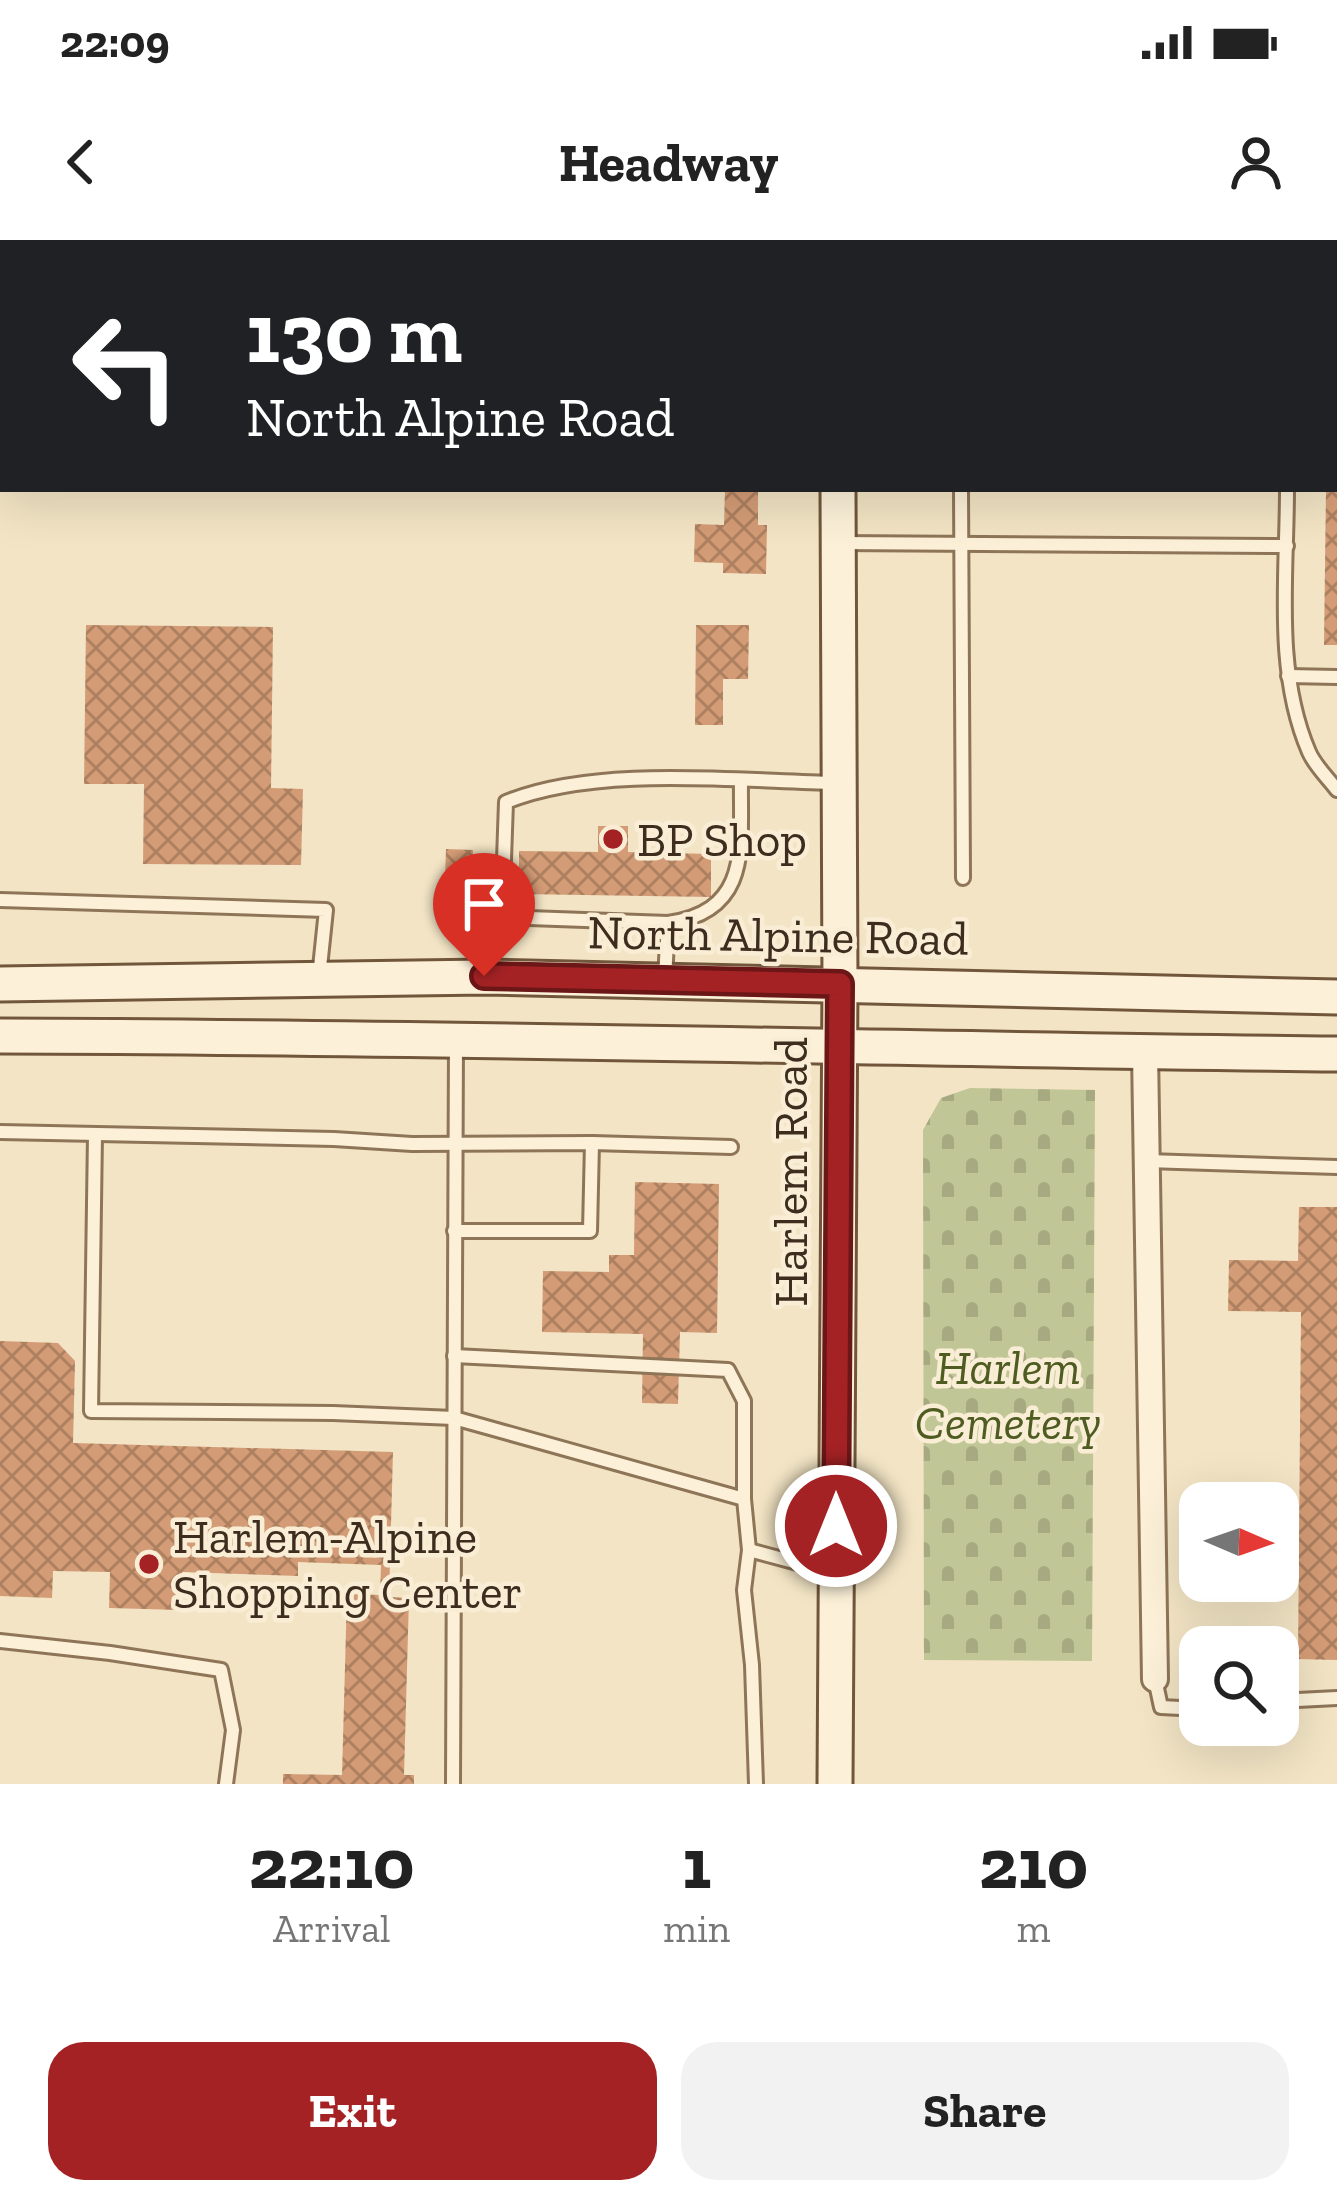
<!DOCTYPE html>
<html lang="en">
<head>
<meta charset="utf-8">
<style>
	:root { --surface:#fff; --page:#f2f2f2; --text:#222; --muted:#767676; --accent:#a42224 }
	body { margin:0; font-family:"Zilla Slab",serif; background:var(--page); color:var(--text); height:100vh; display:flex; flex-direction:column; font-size:45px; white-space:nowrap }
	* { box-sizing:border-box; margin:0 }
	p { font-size:39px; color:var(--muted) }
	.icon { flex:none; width:66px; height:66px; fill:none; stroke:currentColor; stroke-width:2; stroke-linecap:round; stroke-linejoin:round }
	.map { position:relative; height:1544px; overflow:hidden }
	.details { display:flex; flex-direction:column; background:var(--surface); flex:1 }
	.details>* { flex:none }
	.guide { position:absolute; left:0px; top:0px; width:1338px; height:252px; box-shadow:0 12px 48px #0002; background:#202124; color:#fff; overflow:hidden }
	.needle { width:78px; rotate:92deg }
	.controls { position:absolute; left:1179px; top:1242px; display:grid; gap:24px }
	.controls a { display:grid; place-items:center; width:120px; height:120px; border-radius:24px; background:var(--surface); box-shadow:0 12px 48px #0002; font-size:60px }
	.pin { position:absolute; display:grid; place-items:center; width:102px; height:102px; color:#fff; margin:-123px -51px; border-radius:50% 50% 50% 0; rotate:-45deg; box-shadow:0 0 12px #0007 }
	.pin .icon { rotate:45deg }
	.me { position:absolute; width:132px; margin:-66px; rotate:0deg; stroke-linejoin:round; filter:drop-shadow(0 0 9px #0008) }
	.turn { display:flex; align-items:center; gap:42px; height:252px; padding:0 48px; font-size:54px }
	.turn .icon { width:156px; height:156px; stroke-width:2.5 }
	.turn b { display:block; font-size:84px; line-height:102px }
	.eta { display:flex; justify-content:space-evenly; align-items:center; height:204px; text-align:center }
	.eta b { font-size:72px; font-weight:700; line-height:84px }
	.button { display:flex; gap:24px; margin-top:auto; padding:24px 48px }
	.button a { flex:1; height:138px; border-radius:36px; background:var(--accent); color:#fff; font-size:48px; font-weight:700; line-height:138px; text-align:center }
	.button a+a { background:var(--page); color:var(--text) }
	.status { display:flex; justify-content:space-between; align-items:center; height:84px; padding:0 60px; background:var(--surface); direction:ltr }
	.status svg { height:33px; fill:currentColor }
	header { display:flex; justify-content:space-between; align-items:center; height:156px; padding:0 48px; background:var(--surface); font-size:54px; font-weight:700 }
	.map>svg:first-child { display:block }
</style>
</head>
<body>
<div class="status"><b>22:09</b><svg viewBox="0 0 49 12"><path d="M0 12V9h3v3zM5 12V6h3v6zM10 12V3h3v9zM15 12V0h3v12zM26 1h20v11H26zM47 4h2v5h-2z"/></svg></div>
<header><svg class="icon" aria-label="back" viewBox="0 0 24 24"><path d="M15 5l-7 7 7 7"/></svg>Headway<svg class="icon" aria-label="person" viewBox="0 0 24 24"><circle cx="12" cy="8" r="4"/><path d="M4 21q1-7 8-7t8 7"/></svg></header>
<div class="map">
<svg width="1337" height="1544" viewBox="0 0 1337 1544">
	<defs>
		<pattern id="cemetery-stones" width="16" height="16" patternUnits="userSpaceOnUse" patternTransform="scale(3)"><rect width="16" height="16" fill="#c1c696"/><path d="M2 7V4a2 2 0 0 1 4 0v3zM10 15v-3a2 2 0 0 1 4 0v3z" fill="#a7aa81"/></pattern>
		<pattern id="building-cross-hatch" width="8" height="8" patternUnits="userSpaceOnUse" patternTransform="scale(3)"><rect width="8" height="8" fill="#d49c76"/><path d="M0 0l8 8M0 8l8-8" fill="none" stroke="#ad8060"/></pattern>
	</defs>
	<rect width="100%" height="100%" fill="#f2e4c4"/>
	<path fill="url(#cemetery-stones)" d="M970,848L1095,850L1092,1421L924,1420L923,890L941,858Z"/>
	<g fill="url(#building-cross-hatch)">
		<path d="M725,249H758V285H767L766,334L723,333V323L694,322L695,284L724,285Z"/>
		<path d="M1326,249H1337V405H1324Z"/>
		<path d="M86,385L273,387L271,548L303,549L301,625L143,624L144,544H84Z"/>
		<path d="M696,385H749L748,439H723V485H695Z"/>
		<path d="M598,586H628V612L711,614V657L519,654V611L598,612Z"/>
		<path d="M446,609L473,610L471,670L444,669Z"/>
		<path d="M635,942L719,944L717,1093L680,1092L678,1164L642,1163L643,1094L542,1092L543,1031L609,1032V1015H634Z"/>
		<path d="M1299,967H1337V1420L1298,1419L1301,1072L1228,1071L1229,1020L1298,1021Z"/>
		<path d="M0,1101L58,1103L75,1121L73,1203L393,1212L389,1357L409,1358L404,1535H414V1544H283V1534L342,1535L347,1354L380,1355L381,1325L298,1322V1336L182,1332L180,1370L109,1368L110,1332L53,1331L52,1358L0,1356Z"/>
	</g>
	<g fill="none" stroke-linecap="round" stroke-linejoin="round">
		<defs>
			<g id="lane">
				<path d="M1272,0L1274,3"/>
				<path d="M966,3V0"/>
				<path d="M961,249L963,638"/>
				<path d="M1287,249C1287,336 1274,431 1309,512C1315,526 1328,538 1337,550"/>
				<path d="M838,303L1287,306"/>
				<path d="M1288,436L1337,437"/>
				<path d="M0,660L326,670L319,737"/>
				<path d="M502,677L668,683"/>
				<path d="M485,735L502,677L506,562C596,525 737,541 835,543"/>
				<path d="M665,739L668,683C752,671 740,606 741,541"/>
				<path d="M0,892L334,899L412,904L592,903L590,991H454"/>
				<path d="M95,895L91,1171L333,1173L454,1178L744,1259L749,1310L744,1350L752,1425L756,1544"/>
				<path d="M592,903L731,907"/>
				<path d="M1147,921L1337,927"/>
				<path d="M454,1116L728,1130L744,1161V1259"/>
				<path d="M749,1310L835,1333"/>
				<path d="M0,1401L110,1413L221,1430L233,1490L226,1544"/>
				<path d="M1155,1439L1161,1467L1200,1469"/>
				<path d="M1278,1461L1337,1458"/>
				<path d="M453,1544L456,801"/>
			</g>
			<g id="street">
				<path d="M193,3V0"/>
				<path d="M0,132H3"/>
				<path d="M1145,812L1155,1439"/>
			</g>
			<g id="secondary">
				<path d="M840,3V0"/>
				<path d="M0,744L485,737L1337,757"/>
				<path d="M0,796C446,797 891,809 1337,814"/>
				<path d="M835,1544L840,744L838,249"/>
			</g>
		</defs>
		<use href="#lane" stroke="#8f7558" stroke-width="18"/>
		<use href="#street" stroke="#8f7558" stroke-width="30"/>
		<use href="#secondary" stroke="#71563b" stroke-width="39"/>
		<use href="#lane" stroke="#fcf1d8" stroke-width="12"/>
		<use href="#street" stroke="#fcf1d8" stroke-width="24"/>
		<use href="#secondary" stroke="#fcf1d8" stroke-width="33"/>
	</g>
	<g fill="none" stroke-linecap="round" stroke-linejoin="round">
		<defs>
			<path id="route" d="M484,736L840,744L836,1286"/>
		</defs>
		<use href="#route" stroke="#6b1617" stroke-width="30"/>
		<use href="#route" stroke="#a42224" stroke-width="21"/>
	</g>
	<g fill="#a42224" stroke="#f9eed5" stroke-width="4.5">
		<circle cx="613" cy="599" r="12"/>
		<circle cx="149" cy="1324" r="12"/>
	</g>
	<g text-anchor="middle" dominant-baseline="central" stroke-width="9" stroke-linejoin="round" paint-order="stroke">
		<g font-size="48" fill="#3e2d1e" stroke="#f9eed5" text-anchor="start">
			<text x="637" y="599">BP Shop</text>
			<text x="173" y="1296">Harlem-Alpine<tspan x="173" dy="55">Shopping Center</tspan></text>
		</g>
		<g font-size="48" fill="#3e2d1e" stroke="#f9eed5">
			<text transform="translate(778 695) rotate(1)">North Alpine Road</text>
			<text transform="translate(790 932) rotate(-90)">Harlem Road</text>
		</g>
		<g font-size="48" font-style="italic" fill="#4e5c22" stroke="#f9eed5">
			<text x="1008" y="1127">Harlem<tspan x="1008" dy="55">Cemetery</tspan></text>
		</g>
	</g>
</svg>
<div class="controls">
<a><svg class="needle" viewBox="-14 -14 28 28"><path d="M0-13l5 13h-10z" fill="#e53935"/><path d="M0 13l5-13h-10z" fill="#767676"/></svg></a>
<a><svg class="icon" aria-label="search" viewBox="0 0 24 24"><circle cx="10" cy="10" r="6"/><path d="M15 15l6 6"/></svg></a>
</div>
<div class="pin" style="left:484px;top:736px;background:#d93025"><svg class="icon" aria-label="arrive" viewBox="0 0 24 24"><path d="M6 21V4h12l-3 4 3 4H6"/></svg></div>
<svg class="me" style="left:836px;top:1286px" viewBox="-20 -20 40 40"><circle r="17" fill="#a42224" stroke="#fff" stroke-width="3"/><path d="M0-11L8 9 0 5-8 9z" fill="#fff"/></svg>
<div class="guide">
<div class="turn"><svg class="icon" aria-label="left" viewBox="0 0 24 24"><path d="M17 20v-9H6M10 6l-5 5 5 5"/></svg><div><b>130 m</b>North Alpine Road</div></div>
</div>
</div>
<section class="details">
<div class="eta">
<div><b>22:10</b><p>Arrival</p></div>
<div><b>1</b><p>min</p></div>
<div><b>210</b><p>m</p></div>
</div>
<div class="button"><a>Exit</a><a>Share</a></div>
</section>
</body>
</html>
